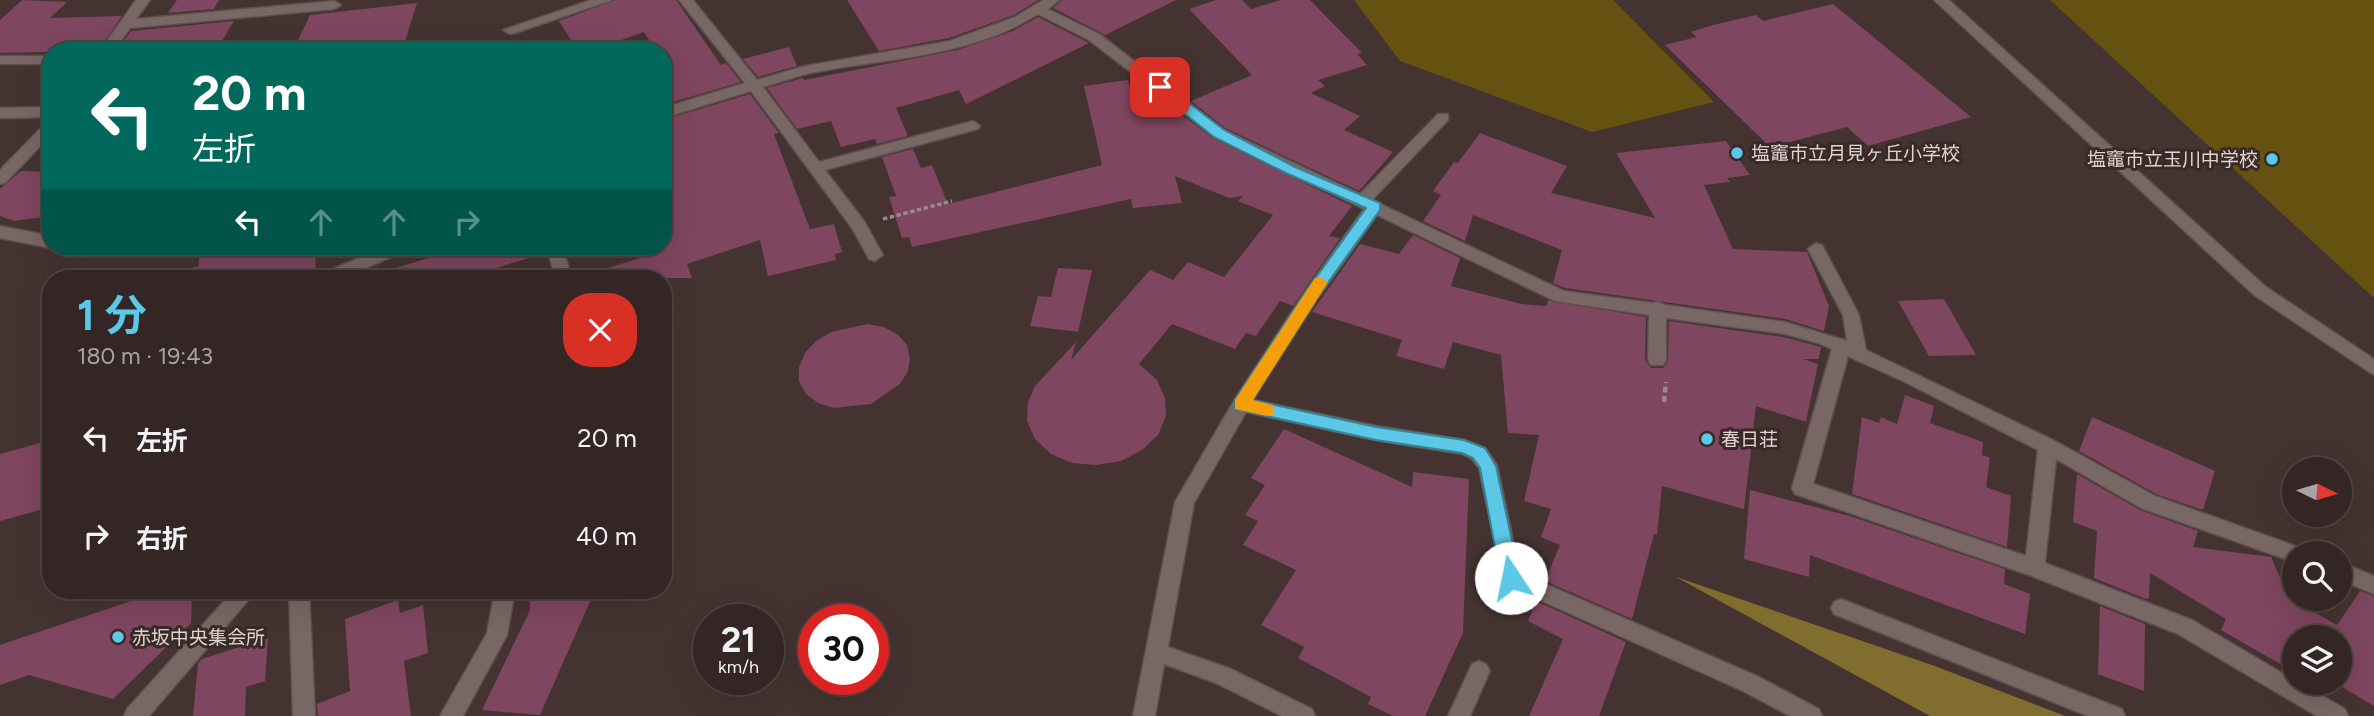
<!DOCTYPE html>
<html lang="ja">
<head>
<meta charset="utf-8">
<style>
	:root { --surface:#332625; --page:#3e3232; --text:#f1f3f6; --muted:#a9a5a7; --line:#4e4342; --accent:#5ac8e6 }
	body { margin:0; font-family:Figtree,"Noto Sans JP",sans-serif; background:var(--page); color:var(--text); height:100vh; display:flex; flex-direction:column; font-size:26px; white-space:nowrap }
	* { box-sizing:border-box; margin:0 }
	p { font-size:23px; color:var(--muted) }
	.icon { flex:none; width:38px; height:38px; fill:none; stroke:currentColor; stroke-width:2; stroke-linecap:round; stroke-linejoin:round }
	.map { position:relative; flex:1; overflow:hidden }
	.details { position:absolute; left:42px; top:270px; width:630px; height:329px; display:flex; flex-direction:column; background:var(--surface); border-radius:28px; box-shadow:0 7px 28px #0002,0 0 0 2px var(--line) }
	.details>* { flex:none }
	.guide { position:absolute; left:42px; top:42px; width:630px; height:214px; border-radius:28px; box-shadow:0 7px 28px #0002,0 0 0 2px var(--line); background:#00695c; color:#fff; overflow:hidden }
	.needle { width:46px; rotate:95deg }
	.controls { position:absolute; left:2282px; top:457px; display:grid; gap:14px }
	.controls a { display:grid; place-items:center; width:70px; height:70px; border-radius:50%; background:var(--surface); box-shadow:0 7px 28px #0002,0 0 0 2px var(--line); font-size:35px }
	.speed { position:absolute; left:693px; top:604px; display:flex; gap:14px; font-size:35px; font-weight:700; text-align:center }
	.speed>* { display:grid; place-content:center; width:91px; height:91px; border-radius:50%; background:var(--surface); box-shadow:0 7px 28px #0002,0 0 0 2px var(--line); line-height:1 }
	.speed small { font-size:18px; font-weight:400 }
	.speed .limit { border:10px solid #d22; background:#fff; color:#111 }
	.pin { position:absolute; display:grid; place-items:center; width:60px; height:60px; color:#fff; margin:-30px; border-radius:14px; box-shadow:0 4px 10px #0006 }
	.me { position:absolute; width:77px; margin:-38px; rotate:349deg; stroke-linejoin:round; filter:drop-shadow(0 0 5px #0008) }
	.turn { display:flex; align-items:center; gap:24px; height:147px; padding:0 35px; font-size:32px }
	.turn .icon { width:91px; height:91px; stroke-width:2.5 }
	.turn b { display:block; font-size:49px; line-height:60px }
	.lanes { display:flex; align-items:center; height:66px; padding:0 35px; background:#0003; justify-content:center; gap:35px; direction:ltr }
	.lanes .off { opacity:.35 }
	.round { display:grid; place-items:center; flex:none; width:74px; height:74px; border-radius:28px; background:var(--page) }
	.head { display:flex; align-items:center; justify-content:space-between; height:119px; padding:0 35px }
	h1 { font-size:42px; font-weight:700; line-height:52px; color:var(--accent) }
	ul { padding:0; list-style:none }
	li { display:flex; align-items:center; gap:21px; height:98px; padding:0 35px }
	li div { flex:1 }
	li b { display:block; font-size:26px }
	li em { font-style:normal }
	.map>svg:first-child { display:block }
</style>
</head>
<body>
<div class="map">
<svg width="2374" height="716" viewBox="0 0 2374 716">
	<rect width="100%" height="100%" fill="#443331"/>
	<g fill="#655211">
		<path d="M1354,0H1613L1714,102L1592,132L1400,61Z"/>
		<path d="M2050,0H2374V298Z"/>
	</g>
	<path fill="#816e2f" d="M1676,577L1932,665L2065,716H1930Z"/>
	<g fill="#7f465f">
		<path d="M22,0L67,2L50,18L122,16L98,51L0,53V20Z"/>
		<path d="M177,0H219L214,9L168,13Z"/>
		<path d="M615,0H676L721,65L726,63L741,82L663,105V51H656L644,32L590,51H578L559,21Z"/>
		<path d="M847,0H1038L1014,15L949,38L879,51Z"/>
		<path d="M1062,0H1176L1105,35L1053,8Z"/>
		<path d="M1216,0H1242L1251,9L1281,0H1310L1362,53L1357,54L1367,65L1318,80L1325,86L1311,93L1360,116L1344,130L1393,152L1359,191L1225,128L1191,101L1252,75L1189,9Z"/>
		<path d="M417,3L402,51H293L310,15Z"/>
		<path d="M1833,4L1971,117L1868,146L1847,127L1770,147L1665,45L1697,37L1691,32L1713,25L1756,15L1763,21Z"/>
		<path d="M1038,17L1089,43L966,104L959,90L896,108L908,136L877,144L875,139L841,147L831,121L797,129L767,88L803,78L804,80L957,50L1013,31Z"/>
		<path d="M234,21L216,51H117L131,31Z"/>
		<path d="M789,47L797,66L758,77L743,59Z"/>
		<path d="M1128,80L1133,97L1145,95L1168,111L1174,109L1213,138L1352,206L1329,236L1340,238L1293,306L1280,301L1256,336L1246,333L1235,349L1172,324L1139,364L1157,380L1165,398L1166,416L1158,435L1142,450L1121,461L1096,465L1072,463L1051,454L1035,439L1027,421L1028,402L1035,386L1076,342L1071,360L1150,270L1173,280L1188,262L1224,277L1273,215L1238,201L1243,196L1229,198L1175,176L1182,203L1133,208L1131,199L912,247L909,237L902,238L889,197L896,196L882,157L913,149L921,168L932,165L948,204L1102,165L1084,86Z"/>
		<path d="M750,94L779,133L774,134L810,229L834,224L842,252L835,254L836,260L768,276L760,240L687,264L692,278H599L598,271L663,251V120Z"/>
		<path d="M1480,133L1567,166L1551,193L1655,218L1616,153L1726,141L1750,175L1727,178L1730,182L1704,185L1733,249L1807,252L1829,306L1824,331L1785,319L1565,288L1553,283L1562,250L1473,215L1465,241L1423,221L1441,195L1433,191L1454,162L1458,163Z"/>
		<path d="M21,171L51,172V216L14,221L0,216V189Z"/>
		<path d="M1413,235L1460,258L1451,286L1522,304L1546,306L1548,300L1646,317L1645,360L1651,368H1663L1668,361L1669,321L1784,337L1821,347L1819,359H1803L1818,364L1806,422L1756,406L1744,509L1662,486L1657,535L1654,534L1632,619L1545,581L1560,545L1541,537L1551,509L1524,501L1539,435L1508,433L1501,355L1453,342L1444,369L1396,356L1402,340L1312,312L1360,244L1399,254Z"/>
		<path d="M199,247H232V257L272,247H315L316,278H192L191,268L199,266Z"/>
		<path d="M464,247H541L542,254L463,278H387L386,271Z"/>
		<path d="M1058,268L1092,270L1078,332L1030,326L1038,296L1051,297Z"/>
		<path d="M1944,299L1976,355L1929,356L1898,301Z"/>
		<path d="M867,324L884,327L898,335L907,345L910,358L908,371L900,384L871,404L834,408L818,403L806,394L799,381V367L805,353L816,341L831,332Z"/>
		<path d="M1905,395L1934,406L1930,423L1983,442L1982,455L1990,458L1986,487L2011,496L2007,547L1852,494L1862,417L1879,423L1881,417L1897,424Z"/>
		<path d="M2092,417L2215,471L2203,510L2156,494L2079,451Z"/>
		<path d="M1284,429L1412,487L1413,472L1469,479L1463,633L1425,716H1393L1368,704L1371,697L1298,658L1304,647L1261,625L1296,570L1243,545L1258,521L1245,515L1265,485L1251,478Z"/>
		<path d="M51,440V507L0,521V454Z"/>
		<path d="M2077,474L2140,510L2198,531L2193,547L2271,557L2289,598L2337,625L2360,591L2374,596V706L2334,682H2340V637H2294V672L2221,630L2226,619L2150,573L2149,598L2146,599L2094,578L2097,531L2073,522Z"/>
		<path d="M1750,490L1850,516L2005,569L2004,584L2030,594L2025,634L1810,555L1809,577L1744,559Z"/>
		<path d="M164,590H192L191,623L113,699L29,675L0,685V645Z"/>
		<path d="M530,590H595L540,715L482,710L530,610Z"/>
		<path d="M398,600L400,613L423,605L428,653L404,661L411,716H318L317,704L350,691L345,619Z"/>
		<path d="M1536,601L1626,642L1599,716H1529L1563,639L1528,621Z"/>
		<path d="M2100,606L2145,624L2144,691L2098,674Z"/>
		<path d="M268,638L265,681L246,687L245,716H193L198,663L202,659Z"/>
	</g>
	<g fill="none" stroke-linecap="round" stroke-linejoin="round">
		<defs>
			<g id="lane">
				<path d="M1934,0H1949L2266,287L2374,359V375L2254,295Z"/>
				<path d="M1842,339L1851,345L1812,488L1809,494L1802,496L1795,494L1792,488L1833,345Z"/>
			</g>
			<g id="street">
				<path d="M136,0H150L136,19L334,1L341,5L334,9L130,28L114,51H100Z"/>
				<path d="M591,0H612L515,33L510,34L503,30Z"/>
				<path d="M679,0H693L757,80L805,66L950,41L1015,17L1043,0H1059L1048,9L1099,34L1224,130L1360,194L1438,114H1448V120L1372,200L1564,291L1653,303L1658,302L1665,305L1785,322L1847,341L1843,315L1808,249L1816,243L1822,245L1859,315L1866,350L2055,441L2155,496L2301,548L2303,553H2294V562L2141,508L2056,459L2045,563L2192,620L2294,680V682H2299L2345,709L2348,716H2317L2178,634L2029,575L1795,494L1792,488L1795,482L1802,480L2026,556L2038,450L1903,381L1818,343L1785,334L1666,318V360L1663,365H1651L1648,360L1649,315L1555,301L1377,215L1318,298L1253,400L1376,426L1464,440L1485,448L1497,465L1520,573L1759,677L1819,709L1822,716H1790L1743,691L1504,584L1479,468L1471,458L1462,454L1376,440L1246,412L1194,503L1168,647L1231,669L1312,709L1315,716H1282L1216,683L1164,664L1155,716H1133L1175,502L1235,399L1306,290L1364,209L1214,136L1089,40L1038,14C971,57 886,58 810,73C794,77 778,83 763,87L819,162L973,121L980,126L978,129L825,170L864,221L883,255L875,261L869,259L852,228L751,91L663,118V108L745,83Z"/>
				<rect x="0" y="56" width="51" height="8"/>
				<path d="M51,107V117L0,118V108Z"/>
				<path d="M51,121V135L5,183L0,184V170L46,123Z"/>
				<path d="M0,226L51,236V247H54L51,248L0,238Z"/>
				<path d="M385,247H408L406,251L342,278H319L321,274Z"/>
				<path d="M546,247H562L572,278H556Z"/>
				<path d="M2340,562L2374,576V594L2340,580Z"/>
				<path d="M234,590H257L149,716H124L127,709Z"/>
				<path d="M289,590H309L315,716H293Z"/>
				<path d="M495,590H515L507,635L463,716H440L487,633Z"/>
				<path d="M1841,599L2122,709L2125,716H2088L1834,614L1831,608L1834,602Z"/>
				<path d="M1479,661L1486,664L1490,671L1470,716H1448L1472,664Z"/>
			</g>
		</defs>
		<use href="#lane" stroke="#5d4f4d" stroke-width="3"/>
		<use href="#street" stroke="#5d4f4d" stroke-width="3"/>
		<path stroke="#988a88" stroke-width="3.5" stroke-dasharray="4.5 2.5" stroke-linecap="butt" d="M883,219L952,201"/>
		<path stroke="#988a88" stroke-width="4.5" stroke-dasharray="6 3.5" stroke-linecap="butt" d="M1664,402L1666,382"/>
		<use href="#lane" fill="#796765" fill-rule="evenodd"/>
		<use href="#street" fill="#796765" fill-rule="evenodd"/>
	</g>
	<path fill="#5ac8e6" stroke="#3a8296" stroke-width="2" d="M1155,84H1164L1224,130L1295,167L1380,203V210L1317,298L1252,400L1376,427L1464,440L1485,448L1496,466L1520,578L1517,583H1504L1501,578L1480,468L1473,458L1462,453L1376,440L1235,409V400L1307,290L1366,208L1286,173L1214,137L1155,90Z"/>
	<path fill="#f59e0b" d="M1320,277L1328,282L1253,400L1273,405V415L1267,416L1235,409V400L1315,278Z"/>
	<g fill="#5ac8e6" stroke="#392927" stroke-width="2.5">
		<circle cx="1737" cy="153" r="7"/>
		<circle cx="2272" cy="159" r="7"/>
		<circle cx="1707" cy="439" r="7"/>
		<circle cx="118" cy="637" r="7"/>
	</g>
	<g text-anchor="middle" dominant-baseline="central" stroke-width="6" stroke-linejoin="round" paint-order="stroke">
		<g font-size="19" fill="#dfd4d3" stroke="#392927" text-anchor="start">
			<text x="1751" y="153">塩竈市立月見ヶ丘小学校</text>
			<text x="2258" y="159" text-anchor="end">塩竈市立玉川中学校</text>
			<text x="1721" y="439">春日荘</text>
			<text x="132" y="637">赤坂中央集会所</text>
		</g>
	</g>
</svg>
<div class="controls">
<a><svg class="needle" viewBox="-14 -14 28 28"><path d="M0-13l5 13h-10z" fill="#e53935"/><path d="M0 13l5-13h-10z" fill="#a9a5a7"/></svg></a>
<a><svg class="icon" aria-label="search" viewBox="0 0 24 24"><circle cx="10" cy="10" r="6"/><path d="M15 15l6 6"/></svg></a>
<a><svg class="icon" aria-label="layers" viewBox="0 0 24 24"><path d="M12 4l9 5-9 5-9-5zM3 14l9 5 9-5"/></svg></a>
</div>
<div class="speed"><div>21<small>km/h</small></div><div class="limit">30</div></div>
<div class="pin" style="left:1160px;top:87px;background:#d93025"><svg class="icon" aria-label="arrive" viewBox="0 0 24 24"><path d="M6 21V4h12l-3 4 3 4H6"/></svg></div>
<svg class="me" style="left:1511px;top:578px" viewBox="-20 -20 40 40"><circle r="19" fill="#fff"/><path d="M0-13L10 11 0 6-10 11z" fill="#5ac8e6"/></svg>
<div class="guide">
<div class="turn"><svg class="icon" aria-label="left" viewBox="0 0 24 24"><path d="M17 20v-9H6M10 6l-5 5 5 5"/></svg><div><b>20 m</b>左折</div></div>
<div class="lanes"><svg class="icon" aria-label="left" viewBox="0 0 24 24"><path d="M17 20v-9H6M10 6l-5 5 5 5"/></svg><svg class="icon off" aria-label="ahead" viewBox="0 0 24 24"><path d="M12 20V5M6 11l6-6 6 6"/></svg><svg class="icon off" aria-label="ahead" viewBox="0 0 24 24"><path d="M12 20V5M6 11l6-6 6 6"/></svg><svg class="icon off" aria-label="right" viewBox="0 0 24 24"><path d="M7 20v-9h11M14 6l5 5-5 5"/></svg></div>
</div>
<section class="details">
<div class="head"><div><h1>1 分</h1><p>180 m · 19:43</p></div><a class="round" style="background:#d93025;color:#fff"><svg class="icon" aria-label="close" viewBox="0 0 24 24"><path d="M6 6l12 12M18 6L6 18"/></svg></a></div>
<ul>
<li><svg class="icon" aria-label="left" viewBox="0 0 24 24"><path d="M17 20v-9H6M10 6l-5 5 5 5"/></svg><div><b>左折</b></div><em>20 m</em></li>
<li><svg class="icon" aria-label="right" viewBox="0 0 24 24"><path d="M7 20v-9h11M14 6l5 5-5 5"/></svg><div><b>右折</b></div><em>40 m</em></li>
</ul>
</section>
</div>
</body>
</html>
